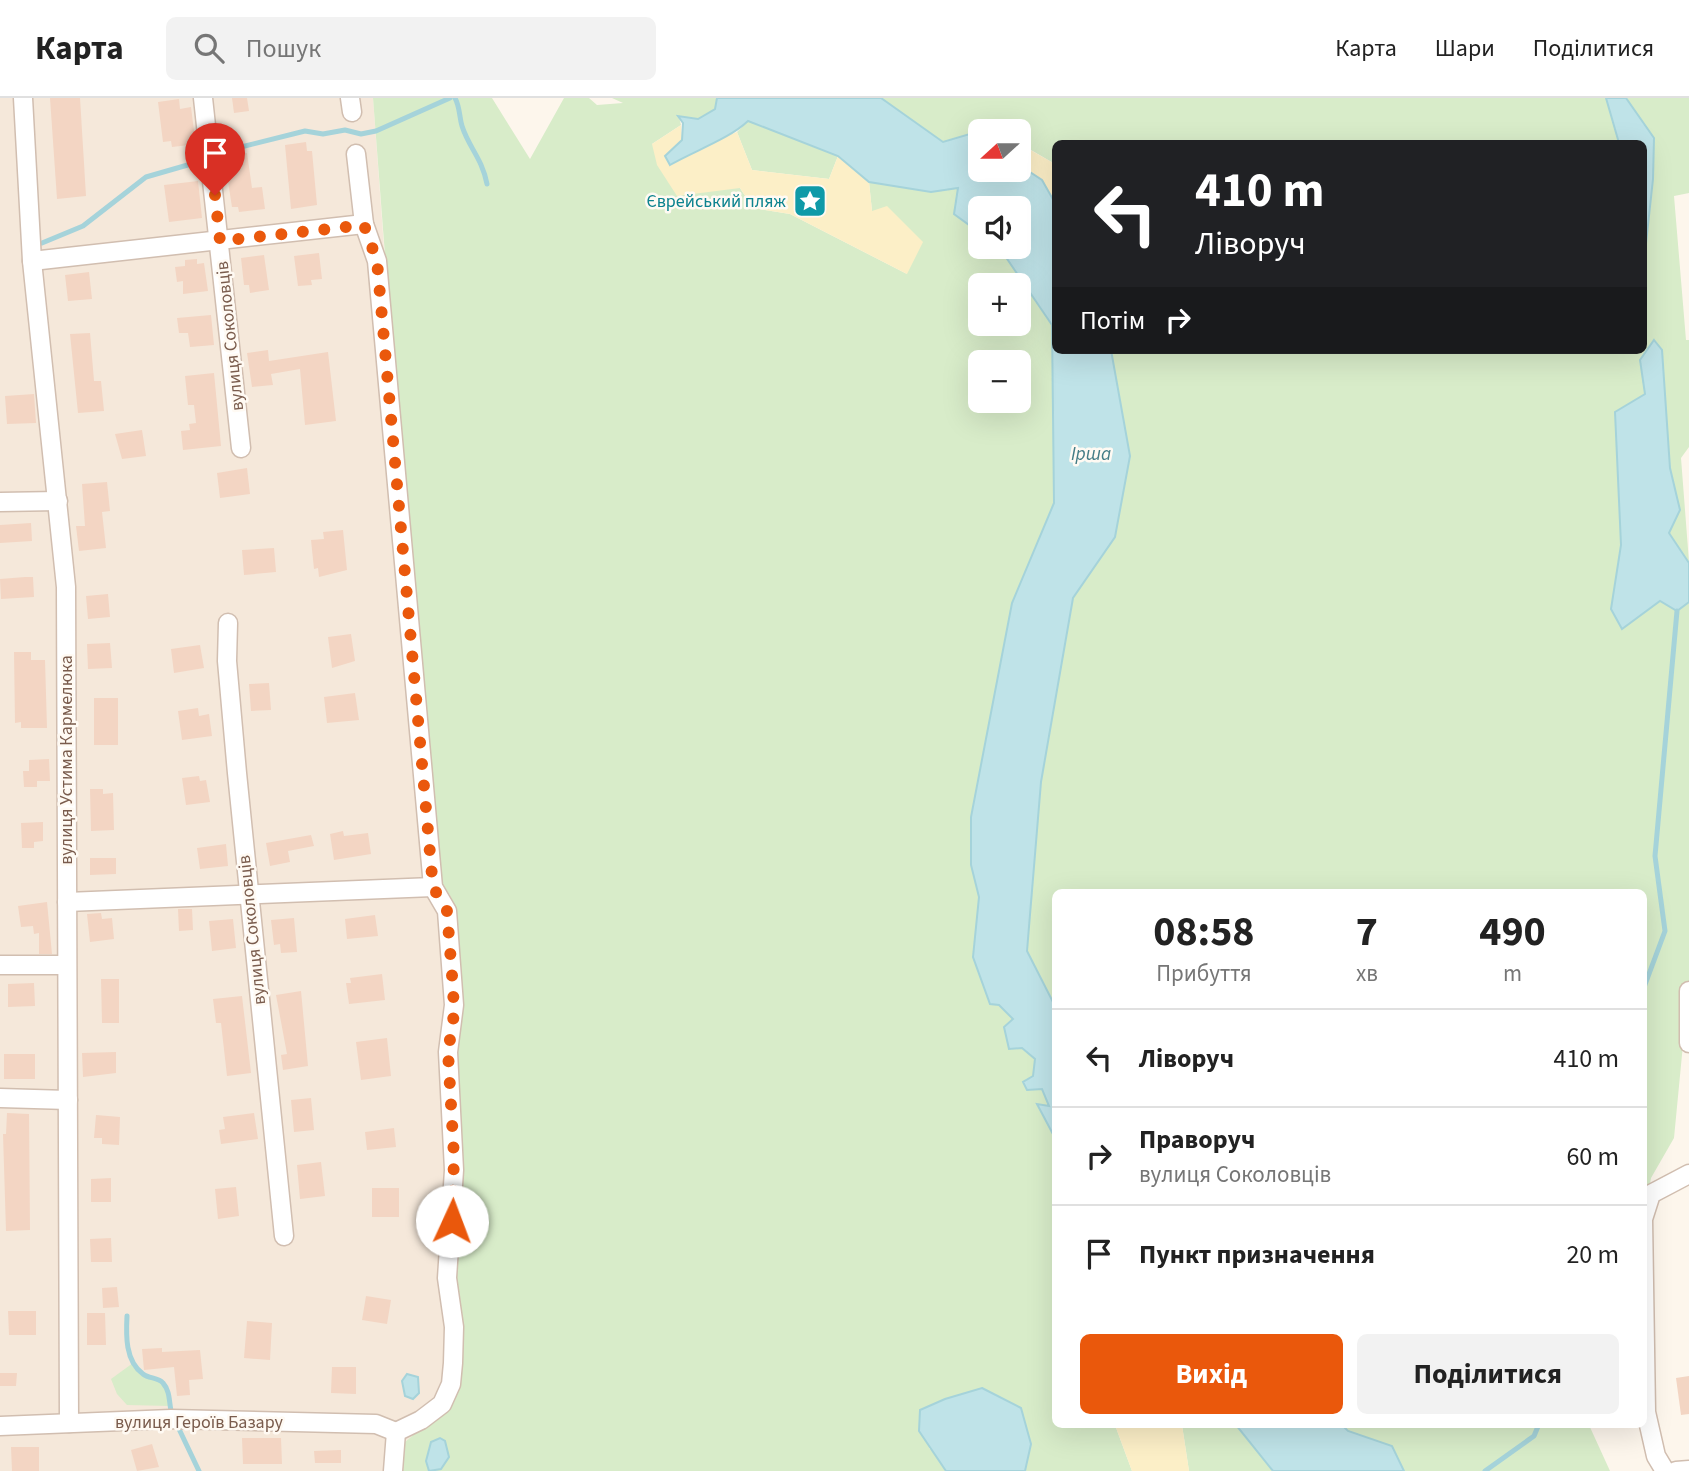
<!DOCTYPE html>
<html lang="uk">
<head>
<meta charset="utf-8">
<style>
	:root { --surface:#fff; --page:#f2f2f2; --text:#222; --muted:#767676; --line:#e0e0e0; --accent:#ea580c }
	body { margin:0; font-family:"Source Sans 3",sans-serif; background:var(--page); color:var(--text); height:100vh; display:flex; flex-direction:column; font-size:26px; white-space:nowrap }
	* { box-sizing:border-box; margin:0 }
	p { font-size:23px; color:var(--muted) }
	.icon { flex:none; width:38px; height:38px; fill:none; stroke:currentColor; stroke-width:2; stroke-linecap:round; stroke-linejoin:round }
	.map { position:relative; flex:1; overflow:hidden }
	.side { position:absolute; left:1052px; top:791px; width:595px; height:539px; display:flex; flex-direction:column; background:var(--surface); border-radius:10px; box-shadow:0 7px 28px #0002 }
	.side>* { flex:none }
	.hud { position:absolute; left:1052px; top:42px; width:595px; height:214px; border-radius:10px; box-shadow:0 7px 28px #0002; background:#202124; color:#fff; overflow:hidden }
	.needle { width:46px; rotate:249deg }
	.tools { position:absolute; left:968px; top:21px; display:grid; gap:14px }
	.tools a { display:grid; place-items:center; width:63px; height:63px; border-radius:10px; background:var(--surface); box-shadow:0 7px 28px #0002; font-size:35px }
	.pin { position:absolute; display:grid; place-items:center; width:60px; height:60px; color:#fff; margin:-72px -30px; border-radius:50% 50% 50% 0; rotate:-45deg; box-shadow:0 0 7px #0007 }
	.pin .icon { rotate:45deg }
	.me { position:absolute; width:77px; margin:-38px; rotate:2deg; stroke-linejoin:round; filter:drop-shadow(0 0 5px #0008) }
	.turn { display:flex; align-items:center; gap:24px; height:147px; padding:0 28px; font-size:32px }
	.turn .icon { width:91px; height:91px; stroke-width:2.5 }
	.turn b { display:block; font-size:49px; line-height:60px }
	.then { display:flex; align-items:center; height:66px; padding:0 28px; background:#0003; gap:14px; font-size:26px }
	.eta { display:flex; justify-content:space-evenly; align-items:center; height:119px; text-align:center }
	.eta b { font-size:42px; font-weight:700; line-height:49px }
	.primary-button { display:flex; gap:14px; margin-top:auto; padding:14px 28px }
	.primary-button a { flex:1; height:80px; border-radius:10px; background:var(--accent); color:#fff; font-size:28px; font-weight:700; line-height:80px; text-align:center }
	.primary-button a+a { background:var(--page); color:var(--text) }
	ul { padding:0; list-style:none }
	li { display:flex; align-items:center; gap:21px; height:98px; padding:0 28px; border-top:2px solid var(--line) }
	li div { flex:1 }
	li b { display:block; font-size:26px }
	li em { font-style:normal }
	header { display:flex; align-items:center; gap:42px; box-sizing:border-box; height:98px; padding:0 35px; background:var(--surface); border-bottom:2px solid var(--line) }
	header strong { font-size:33px }
	nav { display:flex; gap:38px; margin-inline-start:auto; font-size:24px }
	.search { width:490px; height:63px; background:var(--page); display:flex; align-items:center; gap:18px; box-sizing:border-box; padding:0 24px; border-radius:10px; color:var(--muted); font-size:26px }
	.map>svg:first-child { display:block }
</style>
</head>
<body>
<header>
<strong>Карта</strong>
<div class="search"><svg class="icon" aria-label="search" viewBox="0 0 24 24"><circle cx="10" cy="10" r="6"/><path d="M15 15l6 6"/></svg>Пошук</div>
<nav><a>Карта</a><a>Шари</a><a>Поділитися</a></nav>
</header>
<div class="map">
<svg width="1689" height="1373" viewBox="0 0 1689 1373">
	<rect width="100%" height="100%" fill="#fdf6ec"/>
	<path fill="#f5e8da" d="M0,0H373L404,421L455,825L458,947L452,961L459,1224L453,1303L405,1344L403,1373H0Z"/>
	<g fill="#d8ecc9" fill-rule="evenodd">
		<path d="M373,0H492L530,61L564,0H589L597,7L623,5L612,0H717L715,11L698,22L679,19L681,27L652,46L740,90L753,110L790,116L907,176L872,113L869,84L931,94L959,90L955,116L980,135V149H999L1004,153L1052,226L1054,405L1012,505L970,728L972,767L979,799L973,859L999,907L1014,921L1004,929L1009,951L1022,950L1035,961L1033,978L1023,985L1042,991L1049,1008L1038,1006L1055,1040V1326L1115,1327L1132,1373H1025L1031,1346L929,1350L942,1362L946,1373H403L405,1344L453,1303L459,1224L454,1184L452,961L458,947L455,825L450,797L432,773ZM980,187H1018V226H980ZM980,264H1018V303H980Z"/>
		<path d="M881,0H1689V95L1674,98L1686,242H1689V349L1681,360L1689,464V884L1674,1040L1651,1080L1643,1125V794H1055V908L1027,853L1041,684L1073,499L1115,439L1119,408V308L1111,252H1643V46H1055V66L1019,45L1018,33H997L990,30L943,44Z"/>
		<path d="M748,23L838,58L829,81L752,72L737,34Z"/>
		<path d="M133,1265C151,1285 166,1276 170,1308L127,1307L117,1296L111,1281Z"/>
		<path d="M1182,1327H1236L1273,1373H1189Z"/>
		<path d="M1342,1327H1589L1610,1373H1404L1391,1348L1348,1333Z"/>
	</g>
	<g fill="#fcefc7">
		<path d="M681,27L682,42L670,66L705,46L737,34L752,72L829,81L838,58L869,84L872,113L887,108L923,144L907,176L790,116L753,110L740,90L677,98L657,67L652,46Z"/>
		<path d="M1018,45L1055,66V105L1042,82L1019,67Z"/>
		<path d="M1115,1327H1182L1189,1373H1132Z"/>
	</g>
	<g fill="#bfe3e8" stroke="#a5d3da" stroke-width="2">
		<path d="M717,0H881L943,44L990,30V33H980V72H1018L1019,67L1042,82L1055,105V252H1111L1130,358L1115,439L1073,500L1041,684L1027,853L1055,908V1040L1037,1006L1049,1008L1042,991L1027,992L1023,984L1033,978L1035,961L1022,950L1009,951L1004,929L1013,921L999,907L990,906L973,859L979,799L971,767V719L1012,505L1054,405L1052,227L999,149H1018V110H980V135L954,116L958,90L931,94L869,84L838,58L748,23C729,41 694,53 670,67L665,58L682,42L683,25L678,18L698,21L715,11Z"/>
		<path d="M1606,0H1626L1654,40L1653,81L1643,173V46L1619,45Z"/>
		<path d="M1654,242L1662,252L1670,370L1680,412L1669,435L1689,465V504L1677,513L1660,503L1622,531L1611,511L1621,447L1615,314L1645,296L1640,262Z"/>
		<path d="M407,1276L418,1279L419,1295L413,1301L405,1298L402,1283Z"/>
		<path d="M982,1290L1021,1310L1031,1346L1025,1373H946L919,1333L920,1312L945,1301Z"/>
		<path d="M1236,1327H1342L1348,1333L1392,1348L1404,1373H1273Z"/>
		<path d="M440,1340L445,1343L449,1359L441,1371L429,1373L426,1363L431,1344Z"/>
	</g>
	<g fill="none" stroke-linecap="round" stroke-linejoin="round">
		<g stroke="#a5d3da" stroke-width="5">
			<path d="M455,0C460,9 459,18 462,28C469,50 482,60 487,86"/>
			<path d="M221,54L305,33L323,36L345,32L361,36L376,33L450,0"/>
			<path d="M42,145L83,128L146,79L205,62"/>
			<path d="M1643,892L1665,833L1655,758L1677,513"/>
			<path d="M127,1218C126,1237 125,1263 143,1276C149,1281 158,1279 163,1285C170,1293 169,1303 171,1313"/>
			<path d="M179,1331L199,1373"/>
			<path d="M1485,1373L1534,1338L1539,1326"/>
		</g>
	</g>
	<g fill="#f3d5c3">
		<path d="M50,0H80L86,98L57,101Z"/>
		<path d="M232,0H247L249,13L234,15Z"/>
		<path d="M179,1L180,11L191,9L195,41L189,42V47L172,49L171,43L163,44L158,4Z"/>
		<path d="M306,44L307,53H312L317,107L291,111L285,47Z"/>
		<path d="M247,55L252,90L262,89L265,111L239,114L238,109H232L224,58Z"/>
		<path d="M198,83L202,120L169,124L164,87Z"/>
		<path d="M319,155L322,181L311,182L312,187L298,188L294,158Z"/>
		<path d="M264,157L269,192L250,195L249,187H244L241,160Z"/>
		<path d="M197,161V166L204,165L208,193L183,196V183L177,184L175,169L185,168V162Z"/>
		<path d="M89,174L92,201L68,203L65,177Z"/>
		<path d="M211,217L214,247L190,249L188,235H179L177,220Z"/>
		<path d="M90,235L94,283H101L104,313L78,315L70,236Z"/>
		<path d="M268,252L269,263L328,254L336,323L305,327L300,271L271,276L273,287L252,289L247,255Z"/>
		<path d="M214,275L221,348L183,352L181,333L190,332L189,326L196,325L194,307H188L185,278Z"/>
		<path d="M34,296L36,325L7,326L5,298Z"/>
		<path d="M142,332L146,358L122,361L115,336Z"/>
		<path d="M247,370L250,396L220,400L217,375Z"/>
		<path d="M107,384L110,413L102,414L106,450L79,453L76,428H85L82,386Z"/>
		<path d="M31,425L32,443L0,445V427Z"/>
		<path d="M343,432L347,472L319,479L318,470L314,471L311,442L324,441L323,434Z"/>
		<path d="M274,450L276,474L244,477L242,452Z"/>
		<path d="M25,479H33L34,499L1,501L0,481Z"/>
		<path d="M108,496L110,519L88,521L86,498Z"/>
		<path d="M351,536L355,563L332,570L328,539Z"/>
		<path d="M110,545L112,570L88,571L87,546Z"/>
		<path d="M200,547L204,570L174,575L171,551Z"/>
		<path d="M14,554H31V562H45L47,630H21V624L15,625Z"/>
		<path d="M269,585L271,612L251,613L249,586Z"/>
		<path d="M355,595L359,622L327,625L324,599Z"/>
		<rect x="94" y="600" width="24" height="47"/>
		<path d="M198,610L199,618L209,616L212,638L182,642L178,613Z"/>
		<path d="M49,661L50,683H37V689H24L23,673H29V662Z"/>
		<path d="M199,678L200,683L206,682L210,704L186,707L182,680Z"/>
		<path d="M90,691H103V696L113,695L114,732L91,733Z"/>
		<path d="M43,724V743L34,744V750H22L21,725Z"/>
		<path d="M343,733L344,738L368,735L371,756L334,762L330,736Z"/>
		<path d="M311,737L314,748L288,753L290,764L270,768L266,745Z"/>
		<path d="M226,746L228,768L200,771L197,750Z"/>
		<path d="M90,760H116V776L90,777Z"/>
		<path d="M47,804L52,856H39V835L34,836L33,828L21,829L18,808Z"/>
		<path d="M178,811H192L193,832L179,833Z"/>
		<path d="M101,815L102,821L112,820L114,841L90,844L87,816Z"/>
		<path d="M375,817L378,838L347,841L345,821Z"/>
		<path d="M294,820L297,854L281,855L280,846L274,847L271,822Z"/>
		<path d="M233,821L236,850L212,853L209,823Z"/>
		<path d="M382,876L385,902L349,906L346,885H351L350,880Z"/>
		<path d="M101,881H119V925H102Z"/>
		<path d="M34,885L35,908L8,909V886Z"/>
		<path d="M301,893L308,968L283,972L281,957L287,956L276,897Z"/>
		<path d="M242,898L251,975L227,978L221,925H216L213,901Z"/>
		<path d="M387,940L391,978L361,982L356,944Z"/>
		<path d="M116,954V975L83,979L82,955Z"/>
		<rect x="4" y="956" width="31" height="25"/>
		<path d="M311,1000L314,1032L294,1034L291,1002Z"/>
		<path d="M7,1015L29,1016L30,1132L6,1133L3,1036H6Z"/>
		<path d="M254,1015L258,1041L221,1046L219,1032L225,1031L223,1019Z"/>
		<path d="M96,1017L120,1019L119,1047L102,1046V1040H94Z"/>
		<path d="M394,1030L396,1049L367,1052L365,1034Z"/>
		<path d="M321,1064L325,1098L300,1101L297,1067Z"/>
		<path d="M111,1080V1104H91V1081Z"/>
		<path d="M236,1089L239,1118L218,1121L215,1091Z"/>
		<rect x="372" y="1090" width="27" height="29"/>
		<path d="M111,1140L112,1164H91L90,1141Z"/>
		<path d="M117,1189L119,1209L103,1210L102,1190Z"/>
		<path d="M366,1198L391,1202L387,1226L362,1222Z"/>
		<path d="M8,1213H36V1237H9Z"/>
		<path d="M87,1215H105L106,1247H87Z"/>
		<path d="M247,1223L272,1225L270,1262L244,1260Z"/>
		<path d="M162,1250V1254L200,1252L203,1281L189,1282L190,1297L177,1298L174,1269L144,1272L142,1251Z"/>
		<path d="M332,1269H356V1296L331,1295Z"/>
		<path d="M0,1275H17L16,1288H0Z"/>
		<path d="M1689,1278V1316L1681,1317L1676,1280Z"/>
		<path d="M242,1340H281L282,1366H243Z"/>
		<path d="M152,1346L159,1369L137,1373L131,1352Z"/>
		<path d="M11,1349H39V1373H12Z"/>
		<path d="M341,1352V1365H315L314,1353Z"/>
	</g>
	<g fill="none" stroke-linecap="round" stroke-linejoin="round">
		<defs>
			<g id="minor">
				<path d="M23,0L32,163L66,489L69,1325"/>
				<path d="M203,0L241,350"/>
				<path d="M350,0L352,14"/>
				<path d="M356,56L364,126L377,163L433,789L447,813L454,907L448,954L454,1072L447,1180L454,1229L453,1265L451,1286L442,1306L421,1322L396,1334L393,1373"/>
				<path d="M32,163L364,126"/>
				<path d="M0,404L58,403"/>
				<path d="M228,525L227,563L237,675L284,1138"/>
				<path d="M67,804L433,789"/>
				<path d="M0,867H65"/>
				<path d="M1689,893V945"/>
				<path d="M0,1000L68,1002"/>
				<path d="M0,1328L171,1321L376,1326L396,1334"/>
				<path d="M1665,1373L1656,1358L1646,1314L1643,1121L1651,1096L1689,1076"/>
				<path d="M1676,1373L1689,1372"/>
			</g>
		</defs>
		<use href="#minor" stroke="#d1beb0" stroke-width="21"/>
		<use href="#minor" stroke="#fff" stroke-width="18"/>
	</g>
	<g fill="none" stroke-linecap="round" stroke-linejoin="round">
		<path stroke="#ea580c" stroke-width="12" stroke-dasharray="0 21.6" d="M215,97L220,143L364,127L377,163L433,789L447,813L453,890L454,916L448,954L454,1059L452,1123"/>
	</g>
	<defs>
		<symbol id="sight-square" viewBox="-11 -11 22 22"><rect x="-9" y="-9" width="18" height="18" rx="4" fill="#0f9aa8" stroke="#fffaf3"/><path d="M0-6L1.8-2.2L6-1.7L2.9 1.2L3.7 5.4L0 3.3L-3.7 5.4L-2.9 1.2L-6-1.7L-1.8-2.2Z" fill="#fff"/></symbol>
	</defs>
	<g fill-rule="evenodd">
		<use href="#sight-square" x="791" y="84" width="38" height="38"/>
	</g>
	<g text-anchor="middle" dominant-baseline="central" stroke-width="5" stroke-linejoin="round" paint-order="stroke">
		<g font-size="18" fill="#0d838f" stroke="#fffaf3" text-anchor="end">
			<text x="786" y="103">Єврейський пляж</text>
		</g>
		<g font-size="18" fill="#7a5c4d" stroke="#fffaf3">
			<text transform="translate(230 238) rotate(-96)">вулиця Соколовців</text>
			<text transform="translate(66 662) rotate(-90)">вулиця Устима Кармелюка</text>
			<text transform="translate(252 832) rotate(-96)">вулиця Соколовців</text>
			<text x="199" y="1324">вулиця Героїв Базару</text>
		</g>
		<g font-size="19" font-style="italic" fill="#437c86" stroke="#fffaf3">
			<text x="1091" y="356">Ірша</text>
		</g>
	</g>
</svg>
<div class="tools">
<a><svg class="needle" viewBox="-14 -14 28 28"><path d="M0-13l5 13h-10z" fill="#e53935"/><path d="M0 13l5-13h-10z" fill="#767676"/></svg></a>
<a><svg class="icon" aria-label="sound" viewBox="0 0 24 24"><path d="M4 9h4l5-4v14l-5-4H4zM17 9q2 3 0 6"/></svg></a>
<a>+</a>
<a>−</a>
</div>
<div class="pin" style="left:215px;top:97px;background:#d93025"><svg class="icon" aria-label="arrive" viewBox="0 0 24 24"><path d="M6 21V4h12l-3 4 3 4H6"/></svg></div>
<svg class="me" style="left:452px;top:1123px" viewBox="-20 -20 40 40"><circle r="19" fill="#fff"/><path d="M0-13L10 11 0 6-10 11z" fill="#ea580c"/></svg>
<div class="hud">
<div class="turn"><svg class="icon" aria-label="left" viewBox="0 0 24 24"><path d="M17 20v-9H6M10 6l-5 5 5 5"/></svg><div><b>410 m</b>Ліворуч</div></div>
<div class="then">Потім<svg class="icon" aria-label="right" viewBox="0 0 24 24"><path d="M7 20v-9h11M14 6l5 5-5 5"/></svg></div>
</div>
<section class="side">
<div class="eta">
<div><b>08:58</b><p>Прибуття</p></div>
<div><b>7</b><p>хв</p></div>
<div><b>490</b><p>m</p></div>
</div>
<ul>
<li><svg class="icon" aria-label="left" viewBox="0 0 24 24"><path d="M17 20v-9H6M10 6l-5 5 5 5"/></svg><div><b>Ліворуч</b></div><em>410 m</em></li>
<li><svg class="icon" aria-label="right" viewBox="0 0 24 24"><path d="M7 20v-9h11M14 6l5 5-5 5"/></svg><div><b>Праворуч</b><p>вулиця Соколовців</p></div><em>60 m</em></li>
<li><svg class="icon" aria-label="arrive" viewBox="0 0 24 24"><path d="M6 21V4h12l-3 4 3 4H6"/></svg><div><b>Пункт призначення</b></div><em>20 m</em></li>
</ul>
<div class="primary-button"><a>Вихід</a><a>Поділитися</a></div>
</section>
</div>
</body>
</html>
